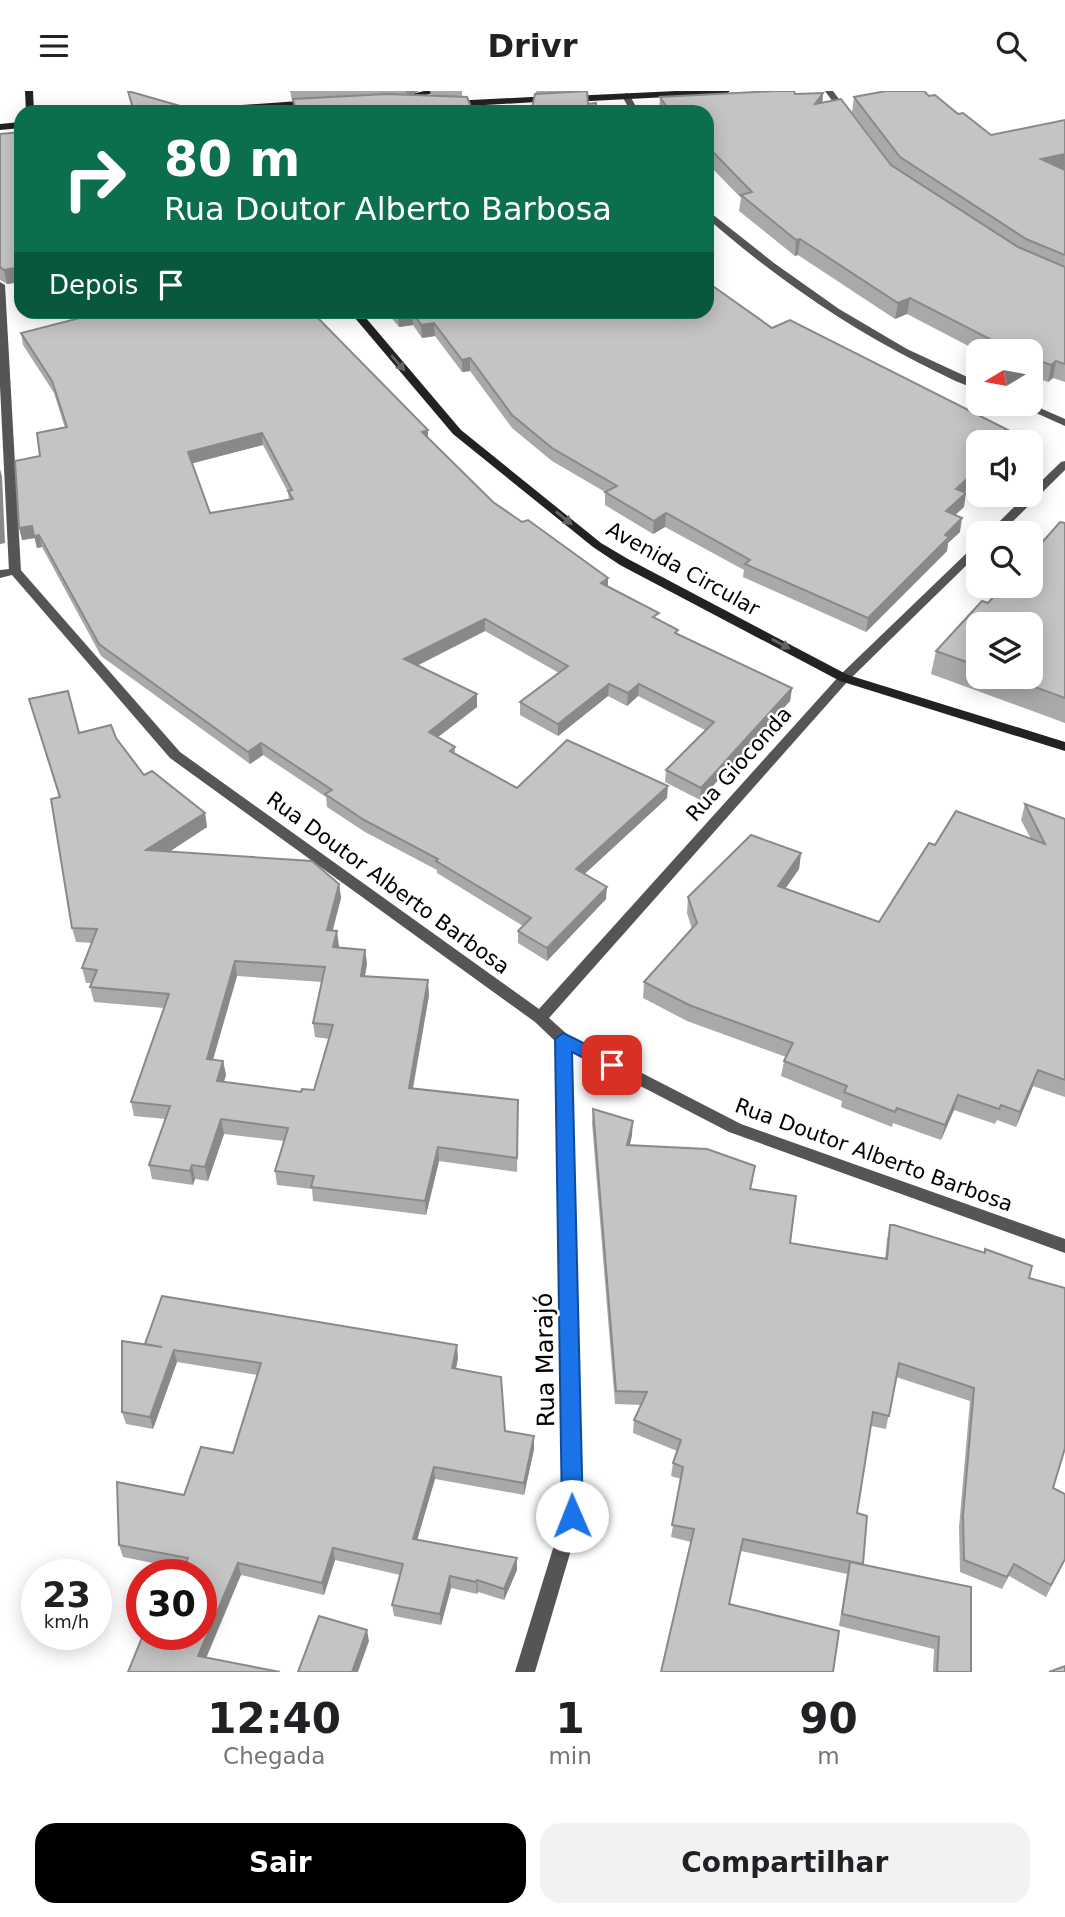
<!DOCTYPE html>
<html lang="pt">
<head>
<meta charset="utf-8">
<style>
	:root { --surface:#fff; --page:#f2f2f2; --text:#202124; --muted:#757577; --accent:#000 }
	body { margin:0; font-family:"DejaVu Sans",sans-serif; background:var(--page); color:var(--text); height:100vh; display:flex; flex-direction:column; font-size:26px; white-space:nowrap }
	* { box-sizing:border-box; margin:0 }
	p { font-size:23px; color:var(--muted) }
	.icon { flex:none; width:38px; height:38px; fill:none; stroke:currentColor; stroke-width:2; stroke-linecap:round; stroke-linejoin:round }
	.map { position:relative; height:1581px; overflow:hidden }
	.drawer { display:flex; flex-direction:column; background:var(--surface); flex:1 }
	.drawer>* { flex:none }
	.guide { position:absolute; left:14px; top:14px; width:700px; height:214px; border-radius:21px; box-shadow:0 4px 18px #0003; background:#0b6e4f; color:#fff; overflow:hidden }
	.needle { width:46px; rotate:260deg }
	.fabs { position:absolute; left:966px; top:248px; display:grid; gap:14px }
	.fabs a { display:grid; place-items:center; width:77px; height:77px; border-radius:14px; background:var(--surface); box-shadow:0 4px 18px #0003; font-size:35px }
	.speed { position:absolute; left:21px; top:1468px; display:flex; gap:14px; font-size:35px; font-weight:700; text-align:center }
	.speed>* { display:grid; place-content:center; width:91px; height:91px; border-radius:50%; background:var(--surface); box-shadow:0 4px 18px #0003; line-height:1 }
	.speed small { font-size:18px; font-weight:400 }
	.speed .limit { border:10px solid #d22; background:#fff; color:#111 }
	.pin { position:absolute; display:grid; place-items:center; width:60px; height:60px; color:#fff; margin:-30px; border-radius:14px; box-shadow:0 4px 10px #0006 }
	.me { position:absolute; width:77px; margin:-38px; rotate:359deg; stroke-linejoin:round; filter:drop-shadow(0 0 5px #0008) }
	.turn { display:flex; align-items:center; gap:24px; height:147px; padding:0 35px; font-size:32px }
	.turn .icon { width:91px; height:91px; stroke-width:2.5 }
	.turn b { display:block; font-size:49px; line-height:60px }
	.then { display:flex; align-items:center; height:66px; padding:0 35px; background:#0003; gap:14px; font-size:26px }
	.eta { display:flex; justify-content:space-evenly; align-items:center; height:119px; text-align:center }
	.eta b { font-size:42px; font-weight:600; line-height:49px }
	.primary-button { display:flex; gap:14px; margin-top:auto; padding:14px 35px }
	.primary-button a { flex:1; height:80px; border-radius:21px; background:var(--accent); color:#fff; font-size:28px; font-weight:600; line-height:80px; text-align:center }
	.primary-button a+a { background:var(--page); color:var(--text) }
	header { display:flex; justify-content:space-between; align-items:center; height:91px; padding:0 35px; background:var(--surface); font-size:32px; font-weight:600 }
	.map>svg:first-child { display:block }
</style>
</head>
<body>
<header><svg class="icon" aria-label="menu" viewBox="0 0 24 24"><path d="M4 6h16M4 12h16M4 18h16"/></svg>Drivr<svg class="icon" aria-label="search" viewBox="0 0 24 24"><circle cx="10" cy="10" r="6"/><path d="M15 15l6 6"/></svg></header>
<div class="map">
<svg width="1065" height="1581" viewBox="0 0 1065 1581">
	<rect width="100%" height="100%" fill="#fff"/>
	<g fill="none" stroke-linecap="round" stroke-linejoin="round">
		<path fill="#555" fill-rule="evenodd" d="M0,191L5,194L21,480L15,484L9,480L0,295Z"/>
		<g fill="#555" fill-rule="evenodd">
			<path d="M825,0H833L851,24L850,26H844Z"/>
			<path d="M626,2L629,3L639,21H631L622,5Z"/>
			<path d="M707,119L774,172L839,218L907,258L978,291V298C958,293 938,281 919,272C842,233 772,184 707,127Z"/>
			<path d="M1016,313H1031L1065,328V335Z"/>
			<path d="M1065,370V379L1000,443H987L1026,404H1031V400L1061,371Z"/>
			<path d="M978,453V463L848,590L549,927L568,944L741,1033L1065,1148V1162L729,1041L571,959L581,1425L535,1581H515L563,1425L555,950L535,931L170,667L12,484L0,487V479L19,477L180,661L539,918L840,584L974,455Z"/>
		</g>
		<g fill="#222" fill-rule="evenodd">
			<path d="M25,0H33L34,21H26Z"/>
			<path d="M424,0H443L399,10L395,7Z"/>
			<path d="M676,0H730L726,3L571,11L567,8L571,5Z"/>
			<path d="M550,5L553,6V10L452,16L448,13L452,10Z"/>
			<path d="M313,9L317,12L316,14L222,21H181L185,18Z"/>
			<path d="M21,31V37L0,39V33Z"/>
			<path d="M349,220H360L461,339L601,452L628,468L848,584L1065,651V660L840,590L620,474L593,456L453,343Z"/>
		</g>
	</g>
	<g fill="#a9a9a9" fill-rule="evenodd">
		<path d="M290,0H419L409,4L431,5L430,0H462V6L473,21H295L293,9H292Z"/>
		<path d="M536,0H586L588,13L536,3Z"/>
		<path d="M823,2L822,12L893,76L852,21L854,6L929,5L991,44L1065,79V291L1053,287L1048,291L1031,285V261H980L907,223L895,228L798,164L795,165L739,120L741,107L707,72V21H659L660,6Z"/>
		<path d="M21,41V191L7,193L0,189V43Z"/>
		<path d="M386,220H707L772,237L1016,343L1014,352H978V388L964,402V416L955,424L960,441L948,452L947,460L866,541L743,486L744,479L665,436L653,443L605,414V401L552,370L512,337L470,280L462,281L435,245L422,247L413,234L399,236Z"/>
		<path d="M21,242L428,339V347L493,411L608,495L678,543L792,597L790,610L700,709L665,691L666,679L705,639L638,605L627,615L608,605L558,645L520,624V611L559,582L485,540L417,574L477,616L438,646L455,656V662L517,697L667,707L584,783L606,808L547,870L518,852V840L523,835L437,782V779L365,741L327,716L326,706L263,664L250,673L101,565L42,456L37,457L35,447L22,449L40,365L65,337L54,302L23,254ZM263,354L288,401L289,409L210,422L192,372Z"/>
		<path d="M1065,432V632L931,583L936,560L988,512ZM978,534L1031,586H978Z"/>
		<path d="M29,608L79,642L116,647L144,684L205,722L207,736L169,761L339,793L341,807L332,840L339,855L338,857L365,859L367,873L365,885L429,904L413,998L518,1024L517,1081L439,1070L426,1124L313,1110L312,1098L277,1094L275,1080L284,1050L224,1043L208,1090L195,1088L193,1094L152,1088L149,1074L166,1028L134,1025L131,1011L164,917L94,911L90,896L92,892H86L82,877L92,852L76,851L72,837L59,706ZM237,885L322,891L313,932L315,946L329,948L314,999L301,1001L224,991L226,984L223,970L213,969Z"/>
		<path d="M1025,713L1065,728V1006L1033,995L1016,1036L997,1029L995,1033L954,1019L941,1049L893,1032L892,1036L841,1016L842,1010L781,985L784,970L786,966L687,930L643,907L644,891L692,838L687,822L688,806L801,762L799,778L785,798L879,831L935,754L1031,748L1021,729Z"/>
		<path d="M593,1018L632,1044L630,1054L753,1089L751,1098L790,1152L885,1168L887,1148L890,1134L984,1162L985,1158L1029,1187L1053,1397L1065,1469L1046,1506L1009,1485L1002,1498L960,1481L959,1436L970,1310L896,1286L886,1338L871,1335L857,1422L862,1474L971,1496V1581H933L934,1558L839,1535L847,1483L741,1460L661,1581L691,1451L671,1446L681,1388L671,1385L673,1372L677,1360L633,1342L634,1329L641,1314L615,1313L592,1032Z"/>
		<path d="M145,1254L458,1267L456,1278L505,1340L534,1345V1358L524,1404L435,1388L417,1448L517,1467V1479L504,1509L478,1501L477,1503L451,1497L441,1534L394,1525L392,1514L400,1484L335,1469L324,1504L241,1484L128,1581L153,1545L183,1478L123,1466L119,1454L184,1404L233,1362L257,1284L177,1271L153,1338L126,1333L122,1321Z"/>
	</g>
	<g fill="#898989">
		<path d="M406,0H419L407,5Z"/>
		<path d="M823,2L822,18L815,13Z"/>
		<path d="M1065,63V78L1038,84L1041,68Z"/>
		<path d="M800,148L798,164L795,165L796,149Z"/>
		<path d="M21,176V191L7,193L4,179Z"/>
		<path d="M910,207L907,223L895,228L898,212Z"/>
		<path d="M413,221V234L399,236L398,224Z"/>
		<path d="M434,232L435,245L422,247L421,234Z"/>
		<path d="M470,267V280L462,281V269Z"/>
		<path d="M1056,270L1053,287L1048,291L1051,274Z"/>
		<path d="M428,339V351L422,341Z"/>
		<path d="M262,342L263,354L190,373L188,361Z"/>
		<path d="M1016,343L1014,352H1007Z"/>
		<path d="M0,378L2,385L5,452L0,453Z"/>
		<path d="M978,378V388L953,411L956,398Z"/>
		<path d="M966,402L964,416L944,434L946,420Z"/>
		<path d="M666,422L665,436L653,443L654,430Z"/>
		<path d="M962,427L960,441L948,452L947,460L866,541L868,527L945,444Z"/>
		<path d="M32,435L35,447L22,449L19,437Z"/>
		<path d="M39,444L42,456L37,457L34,445Z"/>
		<path d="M608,487V499L601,492Z"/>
		<path d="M485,528V540L405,581L404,568Z"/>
		<path d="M609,593L608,605L558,645V633Z"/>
		<path d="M639,593L638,605L627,615L628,602Z"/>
		<path d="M792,597L790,610L700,709L701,697Z"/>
		<path d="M477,603V616L429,653V641Z"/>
		<path d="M261,652L263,664L250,673L248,661Z"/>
		<path d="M668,695L667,707L576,791V778Z"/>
		<path d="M205,722L207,736L149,774L146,759Z"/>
		<path d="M801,762L799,778L776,811L778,795Z"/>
		<path d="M339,793L341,807L329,854L327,839Z"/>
		<path d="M607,796L606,808L547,870V857Z"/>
		<path d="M337,840L339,855L335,871L333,856Z"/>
		<path d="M365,859L367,873L362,899L361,885Z"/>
		<path d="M235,870L237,885L209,982L207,968Z"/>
		<path d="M428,889L429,904L410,1012L409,997Z"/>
		<path d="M223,970L226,984L219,1004L217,990Z"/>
		<path d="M1038,979L1033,995L1016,1036L1020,1021Z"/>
		<path d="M958,1004L954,1019L941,1049L945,1034Z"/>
		<path d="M221,1028L224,1043L208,1090L205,1076Z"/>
		<path d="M633,1030L632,1044L626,1068L627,1054Z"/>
		<path d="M438,1056L439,1070L426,1124L425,1110Z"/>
		<path d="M192,1074L195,1088L193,1094L190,1080Z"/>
		<path d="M457,1254L458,1267L453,1290L452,1277Z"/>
		<path d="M174,1259L177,1271L153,1338L150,1326Z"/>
		<path d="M534,1345V1358L524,1404V1392Z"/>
		<path d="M434,1376L435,1388L414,1460L413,1448Z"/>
		<path d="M333,1457L335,1469L324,1504L322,1492Z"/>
		<path d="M517,1467V1479L504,1509V1498Z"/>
		<path d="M238,1472L241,1484L202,1577L198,1565Z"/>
		<path d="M450,1485L451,1497L441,1534L440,1523Z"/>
		<path d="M477,1489L478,1501L477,1503L476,1491Z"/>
		<path d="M367,1539L369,1550L358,1581H352Z"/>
	</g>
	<g fill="#c4c4c4" stroke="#898989" stroke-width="2" fill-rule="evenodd">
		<path d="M128,0L201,21H134Z"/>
		<path d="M587,0L588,13L596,12L595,21H531L535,3Z"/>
		<path d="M775,0H794L795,3L823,2L815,13L841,8L891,74L1018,156L1065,176V273L1056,270L1051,274L1031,267V261H1015L910,207L898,212L800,148L796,149L741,104L752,101L707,55V21H670L660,6Z"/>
		<path d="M886,0H924L929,5L935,4L958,23L963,22L991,44L1065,29V63L1041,68L1065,79V164L1026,148L900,66L854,6Z"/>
		<path d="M387,3L467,6L473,21H296L293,8Z"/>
		<path d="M21,41V176L4,179L0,176V43Z"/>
		<path d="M707,191L772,237L790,229L1016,343L1007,352H978V378L956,398L966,402L946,420L962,427L945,444L949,446L868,527L745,473L750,469L666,422L654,430L605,401L617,395L552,357L512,324L470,267L462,269L434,232L421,234L413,221L398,224L395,220H707Z"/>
		<path d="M107,220H311L428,339L422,341L493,411L522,431L528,429L608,487L601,492L659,522L653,526L678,539L675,542L792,597L701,697L666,679L714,631L639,593L628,602L609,593L558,633L520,611L568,575L485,528L404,568L477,603L429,641L455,656L450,660L517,697L567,649L668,695L576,778L607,796L547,857L518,840L531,827L436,770L438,768L364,729L325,703L332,699L261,652L248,661L99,553L39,444L34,445L32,435L19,437L15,370L40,365L37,342L67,336L52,290L21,242ZM262,342L292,399L288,400L293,408L210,422L188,361Z"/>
		<path d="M0,407L1,437H0Z"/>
		<path d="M1060,431L1065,432V607L1008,586H1031V534H978V575L936,560L982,510L988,512L1003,495H1031V464Z"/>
		<path d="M68,600L79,642L111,634L116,647L144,684L152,680L205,722L146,759L312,770L339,793L327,839L337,840L333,856L365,859L361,885L428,889L409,997L518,1009L517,1067L438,1056L425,1110L311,1096L314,1085L275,1080L288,1037L221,1028L205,1076L192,1074L190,1080L149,1074L170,1015L131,1011L169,903L90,896L97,879L82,877L97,838L72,837L51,708L60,706L29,608ZM235,870L325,876L313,932L333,934L314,999L302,998L301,1001L217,990L223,970L207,968Z"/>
		<path d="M1025,713L1065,728V989L1038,979L1020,1021L1001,1014L999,1018L958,1004L945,1034L897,1017L895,1021L844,1001L847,995L784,970L793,952L689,914L644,891L697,832L688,806L751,744L801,762L778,795L879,831L929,752L935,754L956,720L1045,753Z"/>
		<path d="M593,1018L633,1030L627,1054L707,1058L755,1075L750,1098L796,1105L790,1152L887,1168L890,1134H894L985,1162V1158L1032,1175L1029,1187L1065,1197V1357L1053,1397L1065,1403V1468L1051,1494L1014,1473L1007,1486L964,1469L963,1424L974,1297L899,1272L889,1325L873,1321L857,1422L867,1425L863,1473L743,1448L729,1513L839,1540L833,1581H661L694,1438L672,1434L683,1376L673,1372L681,1349L634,1329L647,1301L616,1300Z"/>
		<path d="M162,1205L457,1254L452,1277L501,1286L505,1340L534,1345L524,1392L434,1376L413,1448L517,1467L504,1498L477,1489L476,1491L450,1485L440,1523L392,1514L403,1473L333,1457L322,1492L238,1472L198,1565L280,1581H128L143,1544L153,1545L154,1544H201V1484H181L188,1467L119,1454L117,1391L184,1404L201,1356L233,1362L261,1272L174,1259L150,1326L122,1321V1250L162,1256L145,1253Z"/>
		<path d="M850,1471L971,1496V1581H937L939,1546L842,1523Z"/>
		<path d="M319,1525L367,1539L352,1581H298Z"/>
		<path d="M1065,1575V1581H1049Z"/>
	</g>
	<defs><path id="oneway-solid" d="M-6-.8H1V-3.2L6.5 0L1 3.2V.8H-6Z" transform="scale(1.75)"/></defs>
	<g fill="#646464">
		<use href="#oneway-solid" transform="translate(398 272) rotate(49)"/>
		<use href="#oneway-solid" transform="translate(564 427) rotate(39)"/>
		<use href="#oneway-solid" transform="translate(781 553) rotate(28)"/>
	</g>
	<path fill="#1a73e8" stroke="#114b97" stroke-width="2" d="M563,942L618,969L621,974L612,981L572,961L583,1425L580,1432L572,1435L565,1432L562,1425L555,948Z"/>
	<g text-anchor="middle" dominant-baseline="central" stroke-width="5" stroke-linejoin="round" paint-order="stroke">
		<g font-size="21" fill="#000" stroke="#fff">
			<text transform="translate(683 478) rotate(29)">Avenida Circular</text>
			<text transform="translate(739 673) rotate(-48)">Rua Gioconda</text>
			<text transform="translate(388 792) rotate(36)">Rua Doutor Alberto Barbosa</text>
			<text transform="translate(874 1064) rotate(20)">Rua Doutor Alberto Barbosa</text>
		</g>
		<g font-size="24" fill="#000" stroke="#fff">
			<text transform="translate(545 1269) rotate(-91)">Rua Marajó</text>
		</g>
	</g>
</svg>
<div class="fabs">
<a><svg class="needle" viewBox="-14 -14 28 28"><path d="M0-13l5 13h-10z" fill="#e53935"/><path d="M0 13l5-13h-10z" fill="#757577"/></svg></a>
<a><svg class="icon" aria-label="sound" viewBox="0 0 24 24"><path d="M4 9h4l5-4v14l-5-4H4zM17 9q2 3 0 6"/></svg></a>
<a><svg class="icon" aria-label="search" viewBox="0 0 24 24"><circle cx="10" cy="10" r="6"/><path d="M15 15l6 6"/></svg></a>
<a><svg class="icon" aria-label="layers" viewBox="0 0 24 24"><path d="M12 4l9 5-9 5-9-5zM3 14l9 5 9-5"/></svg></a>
</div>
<div class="speed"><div>23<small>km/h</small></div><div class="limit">30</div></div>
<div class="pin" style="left:612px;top:974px;background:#d93025"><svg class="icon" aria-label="arrive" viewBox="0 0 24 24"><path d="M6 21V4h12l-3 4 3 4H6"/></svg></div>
<svg class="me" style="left:572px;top:1425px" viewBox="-20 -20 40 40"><circle r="19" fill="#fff"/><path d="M0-13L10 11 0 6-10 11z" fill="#1a73e8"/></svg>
<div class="guide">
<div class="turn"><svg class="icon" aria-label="right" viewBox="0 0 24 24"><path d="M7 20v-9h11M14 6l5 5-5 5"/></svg><div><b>80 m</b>Rua Doutor Alberto Barbosa</div></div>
<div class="then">Depois<svg class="icon" aria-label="arrive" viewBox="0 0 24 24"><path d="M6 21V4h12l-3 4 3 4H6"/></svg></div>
</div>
</div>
<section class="drawer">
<div class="eta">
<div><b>12:40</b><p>Chegada</p></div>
<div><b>1</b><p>min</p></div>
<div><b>90</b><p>m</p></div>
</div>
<div class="primary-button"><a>Sair</a><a>Compartilhar</a></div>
</section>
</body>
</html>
